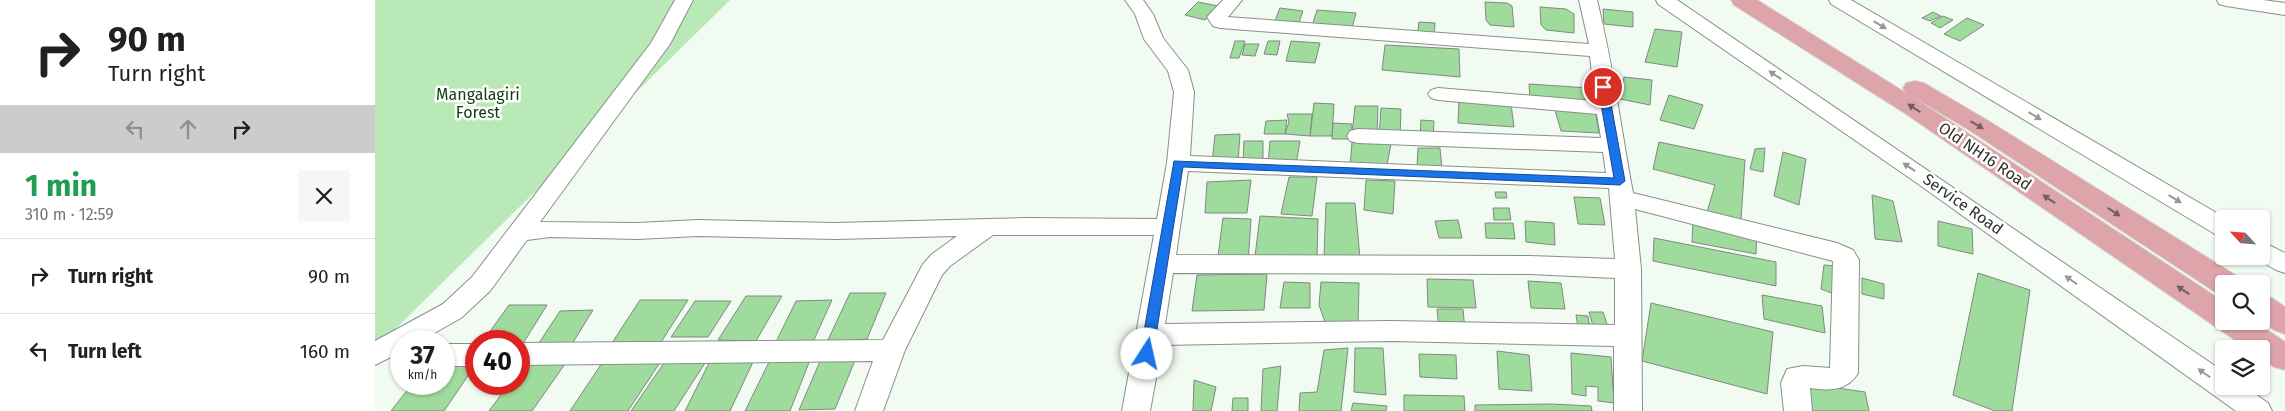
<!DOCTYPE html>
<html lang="en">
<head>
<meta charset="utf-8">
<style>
	:root { --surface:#fff; --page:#f6f6f6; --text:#202124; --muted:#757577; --line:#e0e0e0 }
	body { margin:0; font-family:"Fira Sans",sans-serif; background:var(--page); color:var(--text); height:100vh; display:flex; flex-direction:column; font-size:19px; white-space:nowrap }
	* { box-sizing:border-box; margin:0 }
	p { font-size:16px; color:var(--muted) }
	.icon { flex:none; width:28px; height:28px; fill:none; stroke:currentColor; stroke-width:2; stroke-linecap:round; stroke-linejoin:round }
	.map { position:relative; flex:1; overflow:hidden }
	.panel { display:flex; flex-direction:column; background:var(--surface); width:375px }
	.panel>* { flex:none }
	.guide { background:#fff; color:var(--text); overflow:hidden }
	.needle { width:32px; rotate:296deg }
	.controls { position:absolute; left:1840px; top:210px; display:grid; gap:10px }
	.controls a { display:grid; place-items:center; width:55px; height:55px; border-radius:5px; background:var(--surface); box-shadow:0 1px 4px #0004; font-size:25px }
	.speed { position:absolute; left:15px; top:330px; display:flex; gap:10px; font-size:25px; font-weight:700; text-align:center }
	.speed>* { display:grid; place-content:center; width:65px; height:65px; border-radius:50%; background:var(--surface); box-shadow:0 1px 4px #0004; line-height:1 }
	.speed small { font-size:12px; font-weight:400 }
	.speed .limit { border:8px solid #d22; background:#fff; color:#111 }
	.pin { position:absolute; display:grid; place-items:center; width:42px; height:42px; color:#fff; margin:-21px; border:2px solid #fff; border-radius:50%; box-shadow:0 1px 5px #0007 }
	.me { position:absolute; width:55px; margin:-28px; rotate:10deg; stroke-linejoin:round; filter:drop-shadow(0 0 4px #0008) }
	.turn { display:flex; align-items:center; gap:18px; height:105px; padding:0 25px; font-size:22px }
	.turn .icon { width:65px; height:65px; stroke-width:2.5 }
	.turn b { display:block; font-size:35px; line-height:42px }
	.lanes { display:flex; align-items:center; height:48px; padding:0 25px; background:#0003; justify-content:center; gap:25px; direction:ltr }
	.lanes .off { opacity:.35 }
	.round { display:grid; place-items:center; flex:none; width:52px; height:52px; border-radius:5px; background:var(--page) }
	.summary { display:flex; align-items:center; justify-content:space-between; height:85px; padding:0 25px }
	h1 { font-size:30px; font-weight:700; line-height:38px; color:#1e9e55 }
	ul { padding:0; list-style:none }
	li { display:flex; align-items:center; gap:15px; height:75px; padding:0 25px; border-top:1px solid var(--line) }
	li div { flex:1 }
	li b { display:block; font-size:19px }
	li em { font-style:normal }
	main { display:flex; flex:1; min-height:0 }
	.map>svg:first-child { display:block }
</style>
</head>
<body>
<main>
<section class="panel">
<div class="guide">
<div class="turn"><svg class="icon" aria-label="right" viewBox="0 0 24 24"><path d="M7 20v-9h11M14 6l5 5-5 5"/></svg><div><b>90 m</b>Turn right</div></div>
<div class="lanes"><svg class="icon off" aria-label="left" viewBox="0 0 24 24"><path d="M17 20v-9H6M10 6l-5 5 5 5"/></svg><svg class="icon off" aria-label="ahead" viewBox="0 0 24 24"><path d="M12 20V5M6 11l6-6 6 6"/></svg><svg class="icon" aria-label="right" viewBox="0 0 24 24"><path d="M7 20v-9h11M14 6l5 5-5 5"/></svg></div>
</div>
<div class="summary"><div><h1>1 min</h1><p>310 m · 12:59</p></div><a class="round"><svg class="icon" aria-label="close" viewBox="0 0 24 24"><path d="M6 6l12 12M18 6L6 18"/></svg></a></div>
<ul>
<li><svg class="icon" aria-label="right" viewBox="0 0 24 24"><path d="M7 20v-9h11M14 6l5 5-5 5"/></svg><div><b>Turn right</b></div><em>90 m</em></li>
<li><svg class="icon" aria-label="left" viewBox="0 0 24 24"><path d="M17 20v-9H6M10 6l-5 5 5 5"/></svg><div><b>Turn left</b></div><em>160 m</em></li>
</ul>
</section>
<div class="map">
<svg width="1910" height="411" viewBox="0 0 1910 411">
	<rect width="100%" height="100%" fill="#f2fbf2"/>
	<path fill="#b9e9b7" d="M0,0H355L0,349Z"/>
	<g fill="#9edb9c" stroke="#818980">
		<path d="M823,2L843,6L830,20L810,15Z"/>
		<path d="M1110,2L1132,3L1137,6L1139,27L1115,25L1111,20Z"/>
		<path d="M1165,7L1191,9L1199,14V33L1171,30L1166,25Z"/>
		<path d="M905,8L928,11L922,28L898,26Z"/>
		<path d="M1228,9L1258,12V27L1229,24Z"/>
		<path d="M942,10L981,13L976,32L936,29Z"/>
		<path d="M1558,12L1566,16L1555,21L1547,18Z"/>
		<path d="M1568,16L1578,20L1565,28L1556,23Z"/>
		<path d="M1592,18L1609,25L1585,41L1569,34Z"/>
		<path d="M1044,22L1060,23L1059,38L1042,37Z"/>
		<path d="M1280,29L1307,32L1302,67L1270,62Z"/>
		<path d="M860,41H870L864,58H855Z"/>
		<path d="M893,41H905L902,55L889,54Z"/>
		<path d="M916,41L945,43L940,63L911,61Z"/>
		<path d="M870,44H884L880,56L867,55Z"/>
		<path d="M1010,45L1084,49L1085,77L1007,70Z"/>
		<path d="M1249,77L1277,80L1275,105L1245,99Z"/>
		<path d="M1154,84L1214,88L1216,103L1155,99Z"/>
		<path d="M1294,95L1328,105L1319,129L1285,120Z"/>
		<path d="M1084,102L1136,104L1139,127L1083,123Z"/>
		<path d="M939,103L959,104L957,136H935Z"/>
		<path d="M980,106H1003L1002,136L977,135Z"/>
		<path d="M1179,107L1220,109L1224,133L1186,131Z"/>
		<path d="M1006,108L1026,109L1025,137L1004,136Z"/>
		<path d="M912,114H937L935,136L910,134L914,122Z"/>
		<path d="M912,120L910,134H889L891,121Z"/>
		<path d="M1046,120L1059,121L1058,138L1045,137Z"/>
		<path d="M958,123L977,124V139H957Z"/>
		<path d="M865,134L863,163H837L840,135Z"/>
		<path d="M869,141H888V164H868Z"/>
		<path d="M895,141H925L921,165L893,164Z"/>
		<path d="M977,142L1016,144L1011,170L975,168Z"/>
		<path d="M1284,142L1370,160L1366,220L1332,212L1340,185L1278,169Z"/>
		<path d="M1043,148H1065L1067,169L1042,167Z"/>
		<path d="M1390,148L1388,172L1375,169L1380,149Z"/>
		<path d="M1408,152L1431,159L1424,205L1399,196Z"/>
		<path d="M914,177H942L937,216L906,214Z"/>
		<path d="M876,180L872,213H830L832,182Z"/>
		<path d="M991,180L1020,181L1018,214L989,210Z"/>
		<path d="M1120,192H1131L1132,198H1121Z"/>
		<path d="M1497,195L1518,201L1527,242L1500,239Z"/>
		<path d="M1199,197L1225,198L1230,225L1203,224Z"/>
		<path d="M951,203H980L985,258L949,257Z"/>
		<path d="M1118,208H1134L1136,220H1119Z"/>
		<path d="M885,216L943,219L942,260L880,256Z"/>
		<path d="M848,218L876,219L873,264H842Z"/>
		<path d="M1083,220L1087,238H1064L1060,221Z"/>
		<path d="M1150,221L1179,223L1180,245L1151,242Z"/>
		<path d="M1318,221L1382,234L1381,254L1317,242Z"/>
		<path d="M1563,221L1597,229L1598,254L1563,246Z"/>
		<path d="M1110,223H1138L1140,239L1111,238Z"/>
		<path d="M1279,238L1401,262V286L1278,261Z"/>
		<path d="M1449,265L1463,266L1459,294L1446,289Z"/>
		<path d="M1603,273L1655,290L1637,411H1620L1578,395Z"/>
		<path d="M892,274L889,310L817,311L822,275Z"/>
		<path d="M1487,278L1509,284V299L1487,294Z"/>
		<path d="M1052,279L1098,280L1101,308L1053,307Z"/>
		<path d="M1153,281L1186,283L1190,309L1156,308Z"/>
		<path d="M909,282L935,283V308H905Z"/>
		<path d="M946,282L984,283L983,325H951L944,305Z"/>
		<path d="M475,293H511L492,339L452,342Z"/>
		<path d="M1387,295L1447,306L1450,333L1389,319Z"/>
		<path d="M371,296H407L381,341L343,340Z"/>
		<path d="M265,300H313L283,347L235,346Z"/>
		<path d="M457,300L438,342L400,344L421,301Z"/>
		<path d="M320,301H356L333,337H296Z"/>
		<path d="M1276,303L1398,332L1392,394L1267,361Z"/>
		<path d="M134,305H172L144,350V341H108Z"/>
		<path d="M1062,309H1088L1090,330H1064Z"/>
		<path d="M218,310L197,344L162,346L185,311Z"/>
		<path d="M1214,312H1228L1235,333H1220Z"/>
		<path d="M1201,315L1213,316L1216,334L1204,333Z"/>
		<path d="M973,348L966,411H924L925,393L942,392L949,350Z"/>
		<path d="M980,348H1008L1011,395L979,392Z"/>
		<path d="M1122,351L1154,355L1157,391L1124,389Z"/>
		<path d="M1196,353L1236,357L1239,403L1223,401V387L1211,386V396L1197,394Z"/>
		<path d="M1044,354L1081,355L1082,379L1045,377Z"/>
		<path d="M101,355V364L69,411H16L37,384H69V358Z"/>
		<path d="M481,358L460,409L424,410L446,359Z"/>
		<path d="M332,360L299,411H256L289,363Z"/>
		<path d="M435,360L415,411H370L394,362Z"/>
		<path d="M286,361L253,411H195L227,363Z"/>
		<path d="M378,362L355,411H310L334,363Z"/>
		<path d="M148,364H190L157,411H114L134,384H144V370Z"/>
		<path d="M906,366L902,411H886L888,369Z"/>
		<path d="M819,380L841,387L836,411H818Z"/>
		<path d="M1428,383L1490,392L1494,411H1432Z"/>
		<path d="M1029,395L1089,396L1090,411H1029Z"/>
		<path d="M858,398H873V411H857Z"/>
		<path d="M978,403L1012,406L1011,411H976Z"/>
		<path d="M1176,404L1216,406L1217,411H1100V405Z"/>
	</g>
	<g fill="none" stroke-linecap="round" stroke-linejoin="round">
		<defs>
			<g id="minor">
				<path d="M300,0H318L295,44L165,222L262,223L323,220L461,223L650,218L782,219L792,163L799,92L793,71L769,39L760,14L750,0H768L778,14L788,38L813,70L819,92L815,156L1231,173L1228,152L983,143L975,141L972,136L975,131L983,129L1226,138L1222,114L1063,100L1056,98L1053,94L1056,90L1063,88L1220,101L1215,56L845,28L838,26L832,17L848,0H867L853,17L1214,44L1204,0H1222C1238,64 1246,129 1258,193L1462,243L1478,250L1484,260L1483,373C1473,391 1453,391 1435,388L1437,411H1409L1406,383L1412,369L1428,366L1455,368L1458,261L1260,209L1266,269L1267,411H1239V346L1017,341L787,345L775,411H747L779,235H618L575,266L567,275L530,350L508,411H480L498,361L144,365V343L508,340L548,264L557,254L582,236L461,239L323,236L262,239L175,237L152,240L115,291L86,318L45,341H26V352L0,365V341L68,304L97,277L276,43ZM813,171L1234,188L1240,259L1155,256L801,255ZM798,273L1155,274L1240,278V325L1017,321L790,324Z"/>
				<path d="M1281,0H1302L1849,372V386H1869L1893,403L1897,411H1861L1539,181L1283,4Z"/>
				<path d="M1454,0H1476L1852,219H1849V236L1840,234L1456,4Z"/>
				<path d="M1842,0H1888L1910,3V15L1851,6L1844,4Z"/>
				<path d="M1886,241L1910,253V273L1901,270L1877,256H1886Z"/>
				<rect x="69" y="344" width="32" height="22"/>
			</g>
			<g id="major">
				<path d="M1356,0H1382L1531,93L1528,88L1531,83L1540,81L1549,83L1612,120L1862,276L1866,284H1849V294L1840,292L1594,130L1535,95L1849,302V321H1879L1910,342V370L1899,367L1886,358V349H1873L1531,114L1359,5Z"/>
				<path d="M1886,295L1897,298L1910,307V334L1899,330L1886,321Z"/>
			</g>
		</defs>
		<use href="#minor" stroke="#889088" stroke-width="2"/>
		<use href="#major" stroke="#d5d6d5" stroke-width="2"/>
		<use href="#minor" fill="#fff" fill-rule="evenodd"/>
		<use href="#major" fill="#dda4a9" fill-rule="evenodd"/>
	</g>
	<defs><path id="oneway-solid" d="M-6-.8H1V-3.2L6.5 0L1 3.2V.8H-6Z" transform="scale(1.25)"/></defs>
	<g fill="#969896">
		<use href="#oneway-solid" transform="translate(1505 25) rotate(31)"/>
		<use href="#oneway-solid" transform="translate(1400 75) rotate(-146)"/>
		<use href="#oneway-solid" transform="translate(1660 116) rotate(31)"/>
		<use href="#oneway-solid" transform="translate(1534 167) rotate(-146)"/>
		<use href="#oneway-solid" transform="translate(1800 199) rotate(31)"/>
		<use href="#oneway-solid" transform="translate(1696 280) rotate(-145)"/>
		<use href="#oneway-solid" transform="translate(1829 373) rotate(-145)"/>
	</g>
	<g fill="#735f5f">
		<use href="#oneway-solid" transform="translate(1539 108) rotate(-147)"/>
		<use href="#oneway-solid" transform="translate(1602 125) rotate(31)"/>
		<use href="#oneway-solid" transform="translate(1674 199) rotate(-146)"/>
		<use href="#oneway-solid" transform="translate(1739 212) rotate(33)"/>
		<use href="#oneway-solid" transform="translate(1808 290) rotate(-146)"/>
	</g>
	<path fill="#1a73e8" stroke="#114b97" d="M1228,84L1233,87L1250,181L1245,185L808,167L778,354L776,357H767L765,354L799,161L1239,178L1223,87Z"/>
	<g text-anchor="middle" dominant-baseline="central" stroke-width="5" stroke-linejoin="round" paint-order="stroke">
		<g font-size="16" fill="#113b12" stroke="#fff">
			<text x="103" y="94">Mangalagiri<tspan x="103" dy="18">Forest</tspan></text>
		</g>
		<g font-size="16" fill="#2d312d" stroke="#fff">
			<text transform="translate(1610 156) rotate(34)">Old NH16 Road</text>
			<text transform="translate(1588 204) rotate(35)">Service Road</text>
		</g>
	</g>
</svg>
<div class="controls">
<a><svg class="needle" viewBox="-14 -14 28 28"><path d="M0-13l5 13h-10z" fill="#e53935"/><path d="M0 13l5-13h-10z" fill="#757577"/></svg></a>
<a><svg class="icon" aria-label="search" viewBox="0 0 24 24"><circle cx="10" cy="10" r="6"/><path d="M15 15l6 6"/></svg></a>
<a><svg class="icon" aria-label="layers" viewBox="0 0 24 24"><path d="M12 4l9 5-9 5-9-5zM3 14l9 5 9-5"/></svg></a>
</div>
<div class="speed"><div>37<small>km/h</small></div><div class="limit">40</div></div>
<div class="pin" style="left:1228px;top:87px;background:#d93025"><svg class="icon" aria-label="arrive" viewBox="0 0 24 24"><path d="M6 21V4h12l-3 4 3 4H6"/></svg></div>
<svg class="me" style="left:772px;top:354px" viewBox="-20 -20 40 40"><circle r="19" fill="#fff"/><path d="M0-13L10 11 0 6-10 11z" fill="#1a73e8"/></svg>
</div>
</main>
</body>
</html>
